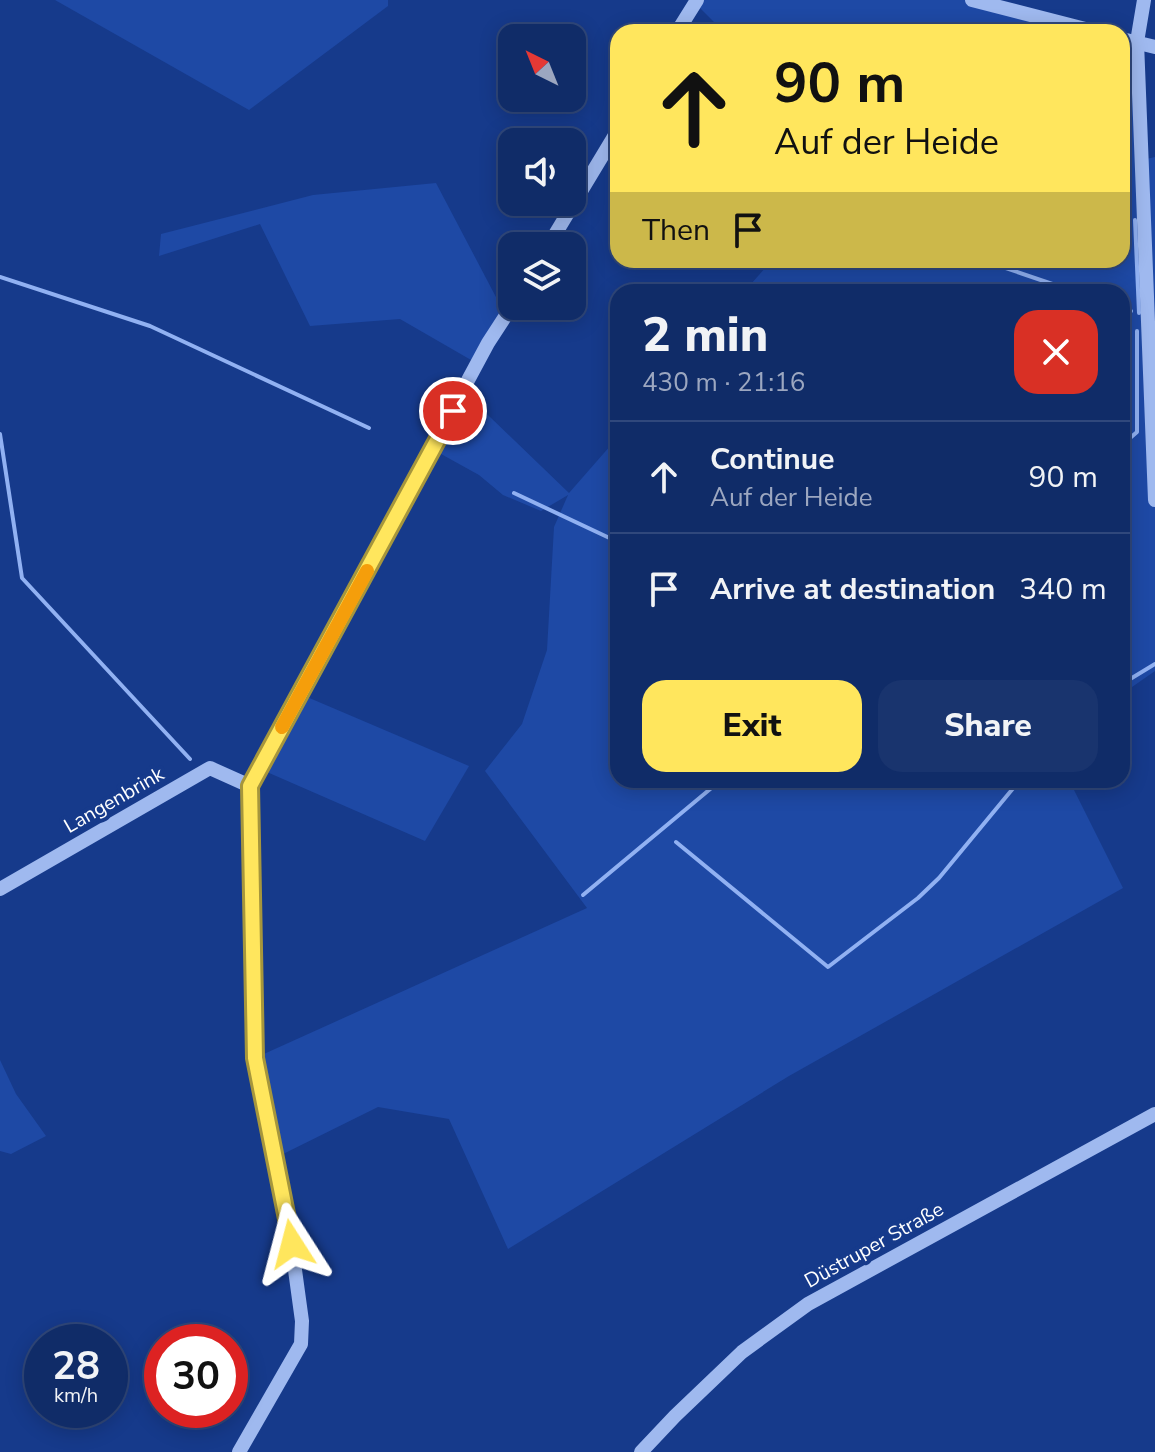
<!DOCTYPE html>
<html lang="en">
<head>
<meta charset="utf-8">
<style>
	:root { --surface:#102c68; --page:#19346e; --text:#f1f3f6; --muted:#9ca7c0; --line:#30487c; --accent:#ffe65d }
	body { margin:0; font-family:"Nunito Sans",sans-serif; background:var(--page); color:var(--text); height:100vh; display:flex; flex-direction:column; font-size:30px; white-space:nowrap }
	* { box-sizing:border-box; margin:0 }
	p { font-size:26px; color:var(--muted) }
	.icon { flex:none; width:44px; height:44px; fill:none; stroke:currentColor; stroke-width:2; stroke-linecap:round; stroke-linejoin:round }
	.map { position:relative; flex:1; overflow:hidden }
	.side { position:absolute; left:610px; top:284px; width:520px; height:504px; display:flex; flex-direction:column; background:var(--surface); border-radius:24px; box-shadow:0 4px 20px #0003,0 0 0 2px var(--line) }
	.side>* { flex:none }
	.guide { position:absolute; left:610px; top:24px; width:520px; height:244px; border-radius:24px; box-shadow:0 4px 20px #0003,0 0 0 2px var(--line); background:#ffe65d; color:#111; overflow:hidden }
	.needle { width:52px; rotate:317deg }
	.controls { position:absolute; left:498px; top:24px; display:grid; gap:16px }
	.controls a { display:grid; place-items:center; width:88px; height:88px; border-radius:16px; background:var(--surface); box-shadow:0 4px 20px #0003,0 0 0 2px var(--line); font-size:40px }
	.speed { position:absolute; left:24px; top:1324px; display:flex; gap:16px; font-size:40px; font-weight:700; text-align:center }
	.speed>* { display:grid; place-content:center; width:104px; height:104px; border-radius:50%; background:var(--surface); box-shadow:0 4px 20px #0003,0 0 0 2px var(--line); line-height:1 }
	.speed small { font-size:20px; font-weight:400 }
	.speed .limit { border:12px solid #d22; background:#fff; color:#111 }
	.pin { position:absolute; display:grid; place-items:center; width:68px; height:68px; color:#fff; margin:-34px; border:4px solid #fff; border-radius:50%; box-shadow:0 2px 8px #0007 }
	.me { position:absolute; width:88px; margin:-44px; rotate:351deg; stroke-linejoin:round; filter:drop-shadow(0 0 6px #0008) }
	.turn { display:flex; align-items:center; gap:28px; height:168px; padding:0 32px; font-size:36px }
	.turn .icon { width:104px; height:104px; stroke-width:2.5 }
	.turn b { display:block; font-size:56px; line-height:68px }
	.then { display:flex; align-items:center; height:76px; padding:0 32px; background:#0003; gap:16px; font-size:30px }
	.round { display:grid; place-items:center; flex:none; width:84px; height:84px; border-radius:24px; background:var(--page) }
	.summary { display:flex; align-items:center; justify-content:space-between; height:136px; padding:0 32px }
	h1 { font-size:48px; font-weight:800; line-height:60px }
	.action { display:flex; gap:16px; margin-top:auto; padding:16px 32px }
	.action a { flex:1; height:92px; border-radius:24px; background:var(--accent); color:#111; font-size:32px; font-weight:800; line-height:92px; text-align:center }
	.action a+a { background:var(--page); color:var(--text) }
	ul { padding:0; list-style:none }
	li { display:flex; align-items:center; gap:24px; height:112px; padding:0 32px; border-top:2px solid var(--line) }
	li div { flex:1 }
	li b { display:block; font-size:30px }
	li em { font-style:normal }
	.map>svg:first-child { display:block }
</style>
</head>
<body>
<div class="map">
<svg width="1155" height="1452" viewBox="0 0 1155 1452">
	<rect width="100%" height="100%" fill="#163a8b"/>
	<g fill="#1e49a5">
		<path d="M55,0H388V6L249,110Z"/>
		<path d="M697,0H972L1097,32H724L695,3Z"/>
		<path d="M1122,39L1137,42L1142,160L1155,157V671L1122,694V292H744L772,260H1122Z"/>
		<path d="M436,183L497,299L511,307L478,364L400,319L310,326L260,224L159,256L161,234L313,195Z"/>
		<path d="M463,391L569,493L618,437V780H1069L1123,888L789,1076L508,1249L449,1119L378,1107L275,1158L255,1058L587,908L485,771L522,724L547,650L554,527L568,495L541,511L503,495L479,475L432,449Z"/>
		<path d="M300,694L469,766L425,841L260,769Z"/>
		<path d="M0,1060L16,1094L46,1136L11,1154L0,1151Z"/>
	</g>
	<g fill="none" stroke-linecap="round" stroke-linejoin="round">
		<g stroke="#91b1f2" stroke-width="4">
			<path d="M1135,220L1139,313"/>
			<path d="M1122,229L1130,232"/>
			<path d="M982,260L1076,292"/>
			<path d="M0,277L150,326L369,428"/>
			<path d="M1122,308L1131,311"/>
			<path d="M0,434L22,578L190,759"/>
			<path d="M1122,445L1137,432V331"/>
			<path d="M514,493L618,542"/>
			<path d="M1122,684L1155,664"/>
			<path d="M676,842L828,967L918,898L939,878L1020,780"/>
			<path d="M583,895L721,780"/>
		</g>
		<g stroke="#9fb9ef" stroke-width="14">
			<path d="M972,0L1097,32"/>
			<path d="M1144,0L1137,42L1155,500"/>
			<path d="M677,32L697,0"/>
			<path d="M1122,39L1155,47"/>
			<path d="M548,246L618,130"/>
			<path d="M0,889L210,768L250,786"/>
			<path d="M239,1452L301,1344L302,1321L288,1219L255,1058L250,786L488,343L512,306"/>
			<path d="M641,1452L675,1416L742,1352L808,1304L1155,1114"/>
		</g>
	</g>
	<g fill="none" stroke-linecap="round" stroke-linejoin="round">
		<defs>
			<path id="route" d="M292,1244L255,1058L250,786L453,411"/>
		</defs>
		<use href="#route" stroke="#a6963c" stroke-width="20"/>
		<use href="#route" stroke="#ffe65d" stroke-width="14"/>
		<path stroke="#f59e0b" stroke-width="14" d="M282,727L367,571"/>
	</g>
	<g text-anchor="middle" dominant-baseline="central" stroke-width="8" stroke-linejoin="round" paint-order="stroke">
		<g font-size="20" fill="#fff" stroke="#163a8b">
			<text transform="translate(114 800) rotate(-30)">Langenbrink</text>
			<text transform="translate(874 1245) rotate(-29)">Düstruper Straße</text>
		</g>
	</g>
</svg>
<div class="controls">
<a><svg class="needle" viewBox="-14 -14 28 28"><path d="M0-13l5 13h-10z" fill="#e53935"/><path d="M0 13l5-13h-10z" fill="#9ca7c0"/></svg></a>
<a><svg class="icon" aria-label="sound" viewBox="0 0 24 24"><path d="M4 9h4l5-4v14l-5-4H4zM17 9q2 3 0 6"/></svg></a>
<a><svg class="icon" aria-label="layers" viewBox="0 0 24 24"><path d="M12 4l9 5-9 5-9-5zM3 14l9 5 9-5"/></svg></a>
</div>
<div class="speed"><div>28<small>km/h</small></div><div class="limit">30</div></div>
<div class="pin" style="left:453px;top:411px;background:#d93025"><svg class="icon" aria-label="arrive" viewBox="0 0 24 24"><path d="M6 21V4h12l-3 4 3 4H6"/></svg></div>
<svg class="me" style="left:292px;top:1244px" viewBox="-20 -20 40 40"><path d="M0-17L14 15 0 8-14 15z" fill="#ffe65d" stroke="#fff" stroke-width="4"/></svg>
<div class="guide">
<div class="turn"><svg class="icon" aria-label="ahead" viewBox="0 0 24 24"><path d="M12 20V5M6 11l6-6 6 6"/></svg><div><b>90 m</b>Auf der Heide</div></div>
<div class="then">Then<svg class="icon" aria-label="arrive" viewBox="0 0 24 24"><path d="M6 21V4h12l-3 4 3 4H6"/></svg></div>
</div>
<section class="side">
<div class="summary"><div><h1>2 min</h1><p>430 m · 21:16</p></div><a class="round" style="background:#d93025;color:#fff"><svg class="icon" aria-label="close" viewBox="0 0 24 24"><path d="M6 6l12 12M18 6L6 18"/></svg></a></div>
<ul>
<li><svg class="icon" aria-label="ahead" viewBox="0 0 24 24"><path d="M12 20V5M6 11l6-6 6 6"/></svg><div><b>Continue</b><p>Auf der Heide</p></div><em>90 m</em></li>
<li><svg class="icon" aria-label="arrive" viewBox="0 0 24 24"><path d="M6 21V4h12l-3 4 3 4H6"/></svg><div><b>Arrive at destination</b></div><em>340 m</em></li>
</ul>
<div class="action"><a>Exit</a><a>Share</a></div>
</section>
</div>
</body>
</html>
